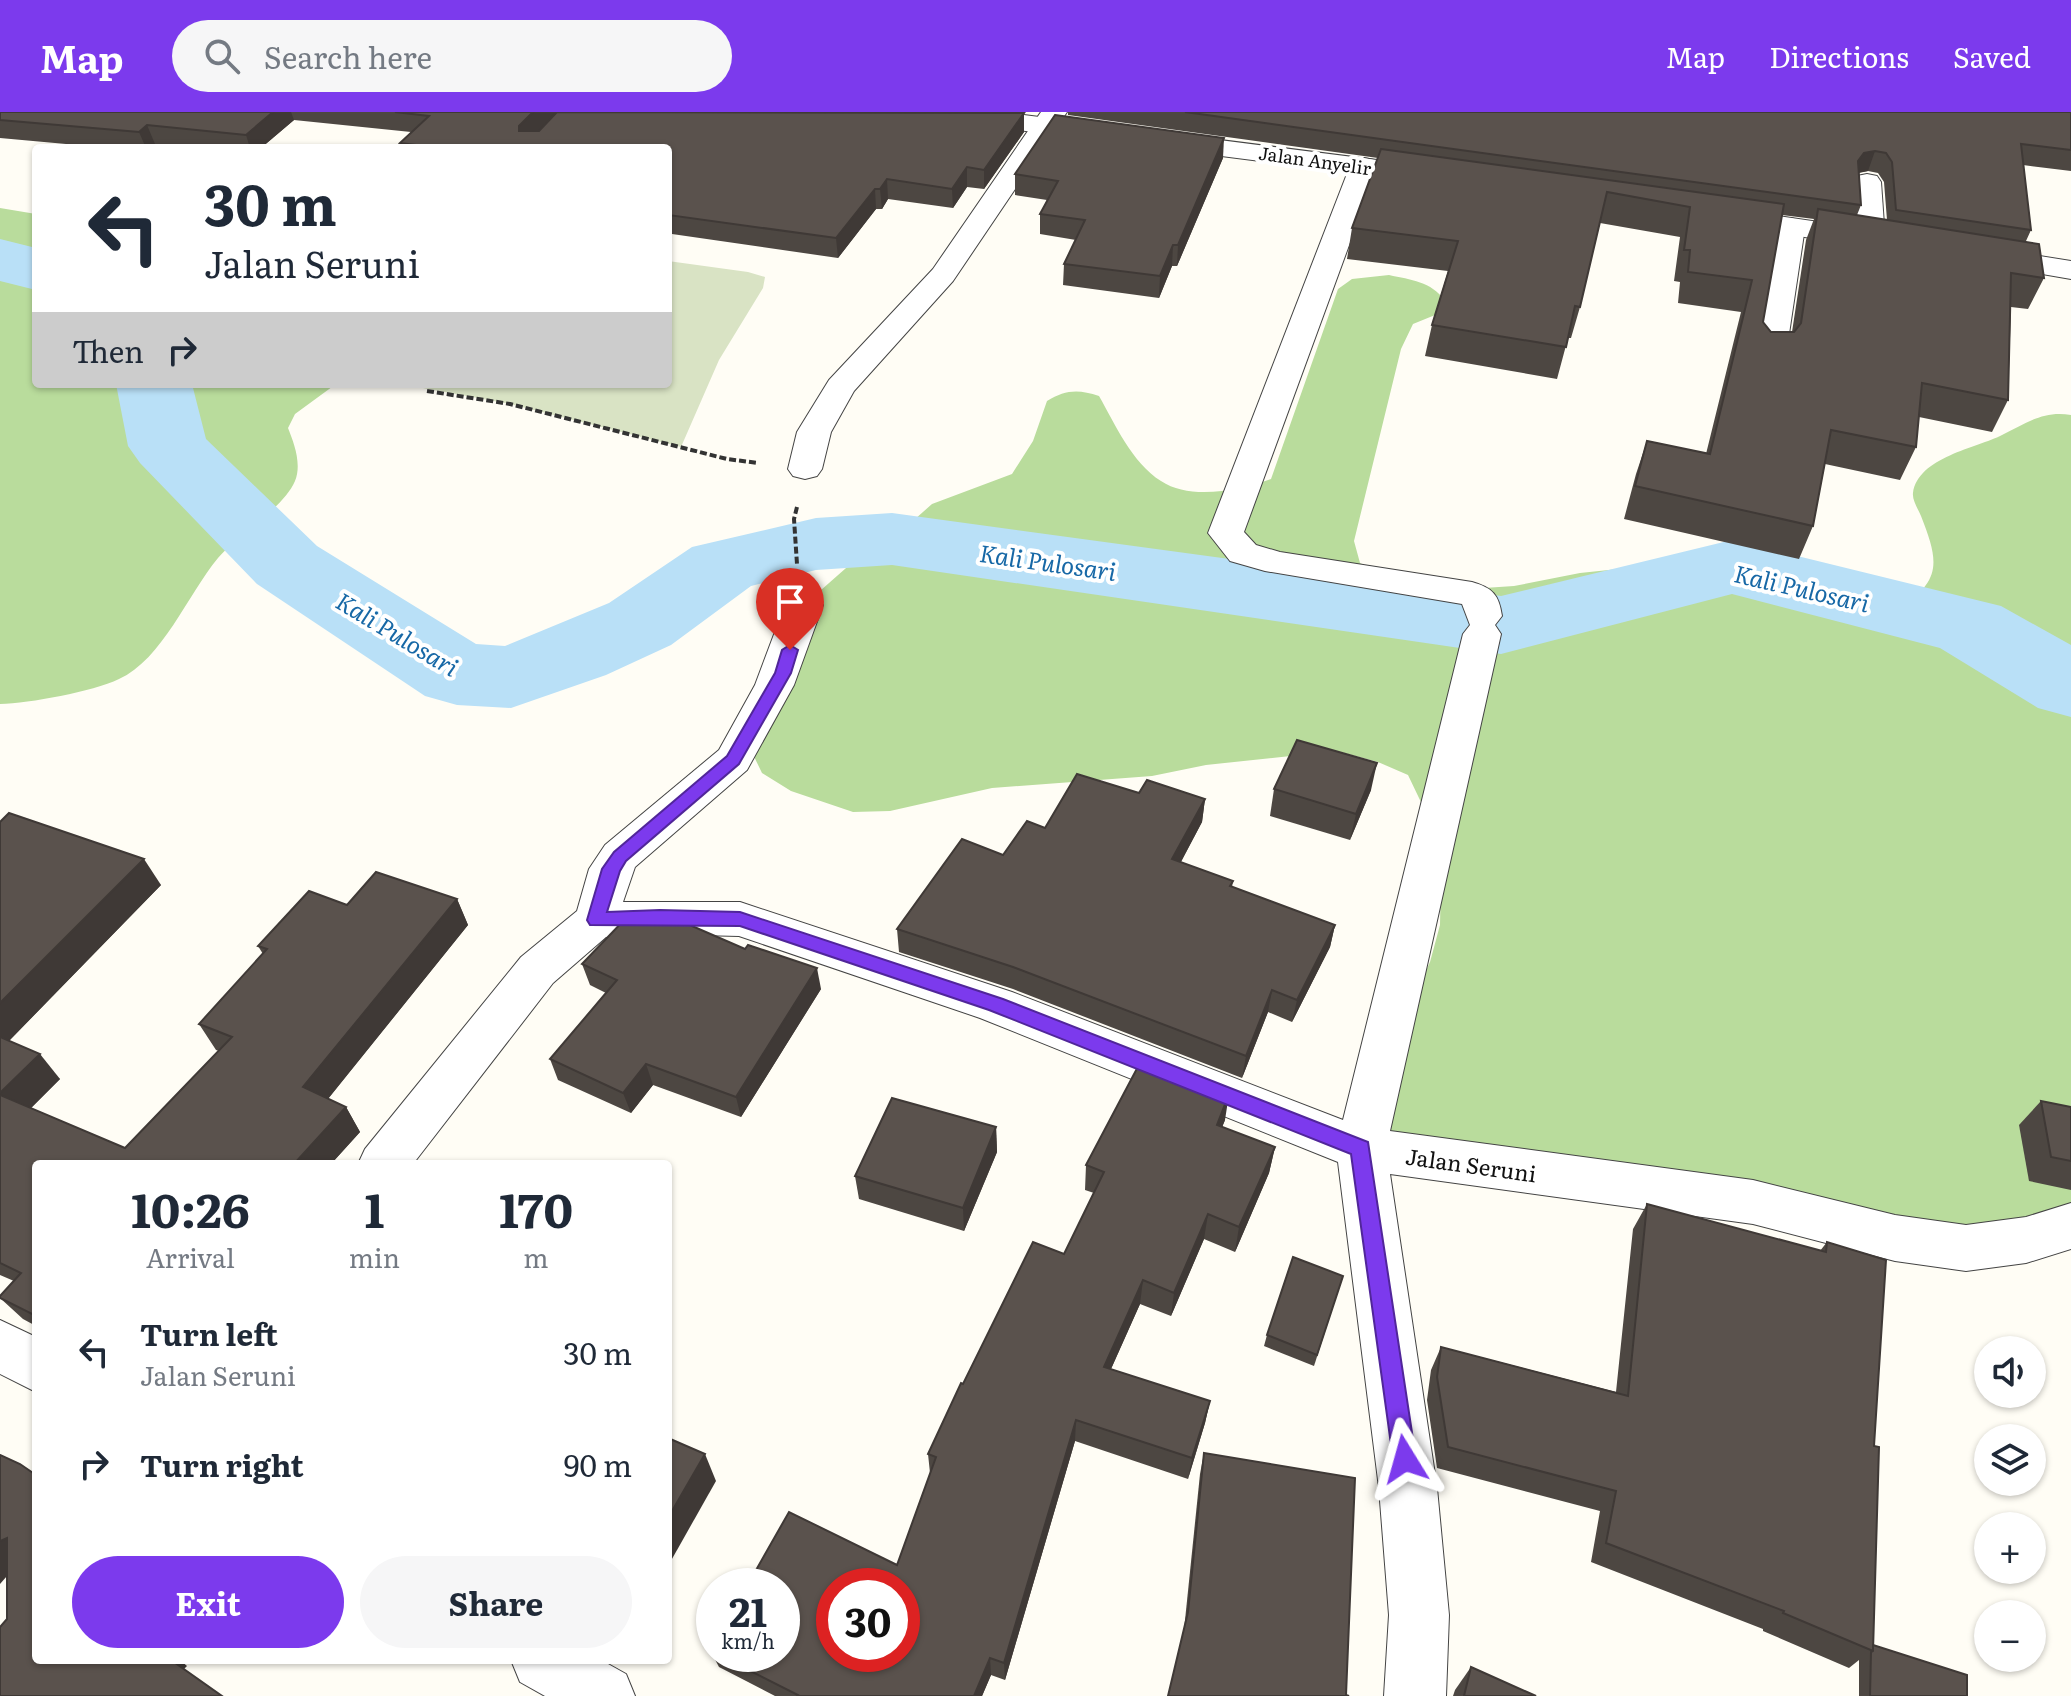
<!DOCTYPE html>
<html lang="en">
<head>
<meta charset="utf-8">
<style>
	:root { --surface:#fff; --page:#f6f6f7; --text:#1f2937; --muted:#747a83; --accent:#7c3aed }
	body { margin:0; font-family:Literata,serif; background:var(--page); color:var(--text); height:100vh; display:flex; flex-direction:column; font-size:30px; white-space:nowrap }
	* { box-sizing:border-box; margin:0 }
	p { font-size:26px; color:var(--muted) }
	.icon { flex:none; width:44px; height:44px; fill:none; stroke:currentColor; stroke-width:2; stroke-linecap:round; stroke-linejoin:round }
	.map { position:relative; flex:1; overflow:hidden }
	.drawer { position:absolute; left:32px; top:1048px; width:640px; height:504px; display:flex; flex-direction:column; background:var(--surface); border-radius:8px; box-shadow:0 2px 6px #0004 }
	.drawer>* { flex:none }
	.guide { position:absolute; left:32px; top:32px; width:640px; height:244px; border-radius:8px; box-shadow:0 2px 6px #0004; background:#fff; color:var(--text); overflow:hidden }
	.fabs { position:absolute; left:1974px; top:1224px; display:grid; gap:16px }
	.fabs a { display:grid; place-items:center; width:72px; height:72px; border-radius:50%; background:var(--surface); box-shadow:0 2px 6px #0004; font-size:40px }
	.speed { position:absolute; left:696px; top:1456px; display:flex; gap:16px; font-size:40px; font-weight:700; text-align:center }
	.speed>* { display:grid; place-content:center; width:104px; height:104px; border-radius:50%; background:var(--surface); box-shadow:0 2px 6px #0004; line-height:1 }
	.speed small { font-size:20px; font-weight:400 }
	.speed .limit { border:12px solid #d22; background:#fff; color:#111 }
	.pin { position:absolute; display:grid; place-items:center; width:68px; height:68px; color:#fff; margin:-82px -34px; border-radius:50% 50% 50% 0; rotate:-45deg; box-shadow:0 0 8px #0007 }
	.pin .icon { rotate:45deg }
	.me { position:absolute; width:88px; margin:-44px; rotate:352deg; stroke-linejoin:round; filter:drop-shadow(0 0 6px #0008) }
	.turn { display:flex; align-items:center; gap:28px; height:168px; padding:0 40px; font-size:36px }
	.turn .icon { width:104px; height:104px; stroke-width:2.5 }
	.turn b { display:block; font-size:56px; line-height:68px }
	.then { display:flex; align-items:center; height:76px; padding:0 40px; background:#0003; gap:16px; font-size:30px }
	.eta { display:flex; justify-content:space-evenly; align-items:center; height:136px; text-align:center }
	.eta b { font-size:48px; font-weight:700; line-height:56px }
	.button { display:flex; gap:16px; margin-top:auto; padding:16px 40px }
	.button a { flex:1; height:92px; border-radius:48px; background:var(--accent); color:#fff; font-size:32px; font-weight:700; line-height:92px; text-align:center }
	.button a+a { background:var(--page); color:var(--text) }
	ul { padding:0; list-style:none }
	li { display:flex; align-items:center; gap:24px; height:112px; padding:0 40px }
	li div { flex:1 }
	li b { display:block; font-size:30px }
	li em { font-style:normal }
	header { display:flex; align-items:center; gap:48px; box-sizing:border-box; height:112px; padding:0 40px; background:var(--accent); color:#fff }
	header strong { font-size:38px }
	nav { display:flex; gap:44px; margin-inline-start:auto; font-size:28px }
	.search { width:560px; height:72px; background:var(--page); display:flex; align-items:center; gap:20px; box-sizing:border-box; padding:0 28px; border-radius:44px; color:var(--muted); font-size:30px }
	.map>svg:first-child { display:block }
</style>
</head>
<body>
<header>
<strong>Map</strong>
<div class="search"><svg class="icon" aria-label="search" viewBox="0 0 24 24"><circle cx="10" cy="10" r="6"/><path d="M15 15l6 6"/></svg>Search here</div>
<nav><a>Map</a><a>Directions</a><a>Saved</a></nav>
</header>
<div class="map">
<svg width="2071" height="1584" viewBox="0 0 2071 1584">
	<rect width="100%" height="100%" fill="#fffdf5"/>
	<g fill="#b9dc9c">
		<path d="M0,96L36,102V272H336L295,302L288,316C294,331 302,352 295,369C283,397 238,422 218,446C188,482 162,548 119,567C92,580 30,591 0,592Z"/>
		<path d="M1389,163C1411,168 1431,169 1445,189L1440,201L1413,212L1401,237L1354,429L1360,451L1388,465L1469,477L1514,474L1580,461L1618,457L1732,455L1899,497C1942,468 1939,450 1921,404C1918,397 1912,388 1913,381C1918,345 1977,336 2002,323C2025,312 2043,298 2071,303V1114L2026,1128L1361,1037L1405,904L1430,850L1440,813L1441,760L1430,709L1408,663L1378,650L1337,639L1206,653L1152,664L992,676L890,699L853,700L791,679L762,661L746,628L804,493L854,449L888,431L932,392L1012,362L1033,329L1047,289C1065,278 1078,277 1099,284C1115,312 1132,351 1161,369C1191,389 1240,378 1271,367L1338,177L1352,167Z"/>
	</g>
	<path fill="#d9e3c4" d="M668,149L748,160L765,165L763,176L719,248L681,335L510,292L401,272H668Z"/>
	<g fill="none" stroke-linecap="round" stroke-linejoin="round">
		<g fill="#b9e0f7" fill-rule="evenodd">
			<path d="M0,127L36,136V178L0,169Z"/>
			<path d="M116,272H192L206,327L317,434L476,532L505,534L609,491L692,435L816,406L892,401L1501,484L1732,428L2001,494L2071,533V605L2038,596L1940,536L1732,482L1501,542L892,453L816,458L751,474L671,533L606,563L511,596L457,593L425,584L257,472L140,351L128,334Z"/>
		</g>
		<defs>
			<g id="minor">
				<path d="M1041,0H1067L953,169L854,279L831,320L822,357L817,364L805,367L793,364L788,357L797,320L829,268L933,157Z"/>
				<path d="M1364,46L1374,48L1378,54L1244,420L1256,433L1280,440L1472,470C1493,476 1499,483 1502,504L1495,513L1501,522L1390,1019L1753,1068L1895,1103L1966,1113L2026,1105L2071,1091V1137L2026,1151L1966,1159L1895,1149L1753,1112L1390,1062L1437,1376L1449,1503L1446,1584H1384L1389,1503L1379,1376L1338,1050L980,906L739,824L660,822L606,825L553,871L413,1052H358L365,1037L521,845L577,799L589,757L605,733L719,638L755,573L785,493L791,484L804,481L817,484L823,493L794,573L747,658L635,755L623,790H740L1012,880L1343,1008L1463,522L1470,513L1462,492L1265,459L1230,449L1208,421L1350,54L1354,48Z"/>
				<path d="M1867,62L1877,64L1881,70L1885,127L1881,133L1871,136L1861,133L1857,127L1853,70L1857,64Z"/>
				<path d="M1791,106L1801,109L1805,115L1786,242L1781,249L1770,251L1759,249L1754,242L1777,115L1781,109Z"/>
				<path d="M0,1208L36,1225V1280L0,1262Z"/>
				<path d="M511,1548H601L626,1562L635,1584H545L520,1570Z"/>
			</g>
			<g id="tertiary">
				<path d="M926,0H1000L1432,55L1442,57L1446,63L1442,69L1432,71L939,8L930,5Z"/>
				<path d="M1722,96L1867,117L1877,120L1881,126L1877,132L1867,135L1712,110L1708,104L1712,98Z"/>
				<path d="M1983,135L2071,149V167L1973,150L1968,144L1973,138Z"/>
			</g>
		</defs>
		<use href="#minor" stroke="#444" stroke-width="2"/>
		<use href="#tertiary" stroke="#444" stroke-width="2"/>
		<g stroke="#333" stroke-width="4" stroke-dasharray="7 3" stroke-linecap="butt">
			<path d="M427,279L510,292L727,347L758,351"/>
			<path d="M797,395L794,407L797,452"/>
		</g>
		<use href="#minor" fill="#fff" fill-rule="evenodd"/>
		<use href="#tertiary" fill="#fff" fill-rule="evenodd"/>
	</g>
	<g fill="#4d4742" fill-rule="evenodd">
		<path d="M0,0H557L1024,20L984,77L967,75L953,96L888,87L882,97H876L838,146L672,122L668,126V36H401L400,31L411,20L294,8L261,36H189L155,32L151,36H110L0,26Z"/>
		<path d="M1068,0H2071V59L2023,53L2031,118L2026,129L2044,166L2028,197L2011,195L2008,288L1992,320L1919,305L1916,335L1900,368L1825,352L1813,414L1799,447L1624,407L1636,362L1647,329L1706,342L1741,200L1678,191L1680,170L1674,169L1680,125L1600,111L1580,195L1571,226H1568L1557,267L1425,244L1432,213L1448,159L1347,147L1352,116L1378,46L1068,3ZM1868,59L1878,61L1884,70L1887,108L1857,103L1861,93L1859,61ZM1782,103L1814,107L1806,128L1792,220H1771L1763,210Z"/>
		<path d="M1223,46L1177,154H1172L1159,186L1063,173L1064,152L1076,128L1040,122V102L1047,88L1015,83V62Z"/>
		<path d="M1274,677L1371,678L1350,728L1270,704Z"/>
		<path d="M1139,681L1205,687L1202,710L1181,750L1233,769L1232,775L1335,813L1330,835L1292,910L1268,900L1242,966L1013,877L899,840L897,817L1003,743L1045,716Z"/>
		<path d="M0,710L161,773L9,929L60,967L31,996L125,1036L219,939L216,938L199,912L263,842L258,834L347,793L457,787L468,813L328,987L346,995L360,1020L331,1052H36V1214L23,1207L0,1186L14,1169L0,1163Z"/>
		<path d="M582,852L821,877L741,1005L653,973L631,1001L558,968L550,947L606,881L590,873Z"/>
		<path d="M2041,989L2071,995V1078L2029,1069L2019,1013Z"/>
		<path d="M1225,1008L1222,1015L1275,1035L1269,1061L1235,1140L1204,1127L1171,1204L1140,1192L1111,1257L1210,1289L1205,1311L1188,1367L1075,1329L1005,1568L991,1563L982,1584H775L719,1555L710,1538L714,1532V1542H782L897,1453L930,1361L928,1342L963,1272L1064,1142L1094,1081L1085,1078L1086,1053Z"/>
		<path d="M996,1015L997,1040L964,1119L859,1087L855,1064Z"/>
		<path d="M1647,1092L1820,1139L1827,1130L1874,1334L1873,1533L1967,1584H1859V1548L1849,1556L1763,1519V1517L1591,1450L1600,1399L1437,1356L1427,1288L1431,1258L1441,1235L1616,1280L1633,1117Z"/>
		<path d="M1343,1164L1314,1254L1264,1234L1267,1223Z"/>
		<path d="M1204,1341L1346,1583L1184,1518L1200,1362Z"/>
		<path d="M1471,1555L1536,1584H1453L1455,1578Z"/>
	</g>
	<g fill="#3f3936">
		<path d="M273,0H291L294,8L261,36H250L246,23Z"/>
		<path d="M533,0H557L524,34L519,14Z"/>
		<path d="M1024,1V20L984,77V58Z"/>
		<path d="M147,13L155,32L151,36H146L139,20Z"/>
		<path d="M1224,26L1223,46L1177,154L1178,133Z"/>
		<path d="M1875,39L1868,59L1856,61L1858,49L1864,41Z"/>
		<path d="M967,55V75L953,96L952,77Z"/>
		<path d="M887,67L888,87L882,97L880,77Z"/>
		<path d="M875,77L876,97L838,146L836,126Z"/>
		<path d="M669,102L672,122L668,126V103Z"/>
		<path d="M1173,133L1172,154L1159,186L1160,164Z"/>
		<path d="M1377,651L1371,678L1350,728L1356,702Z"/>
		<path d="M1205,687L1202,710L1170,770L1172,747Z"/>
		<path d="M144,747L161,773L0,938V891Z"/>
		<path d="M457,787L468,813L318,999L303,975Z"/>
		<path d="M1335,813L1330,835L1292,910L1297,888Z"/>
		<path d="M817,856L821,877L741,1005L736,985Z"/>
		<path d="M1272,878L1268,900L1242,966L1246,944Z"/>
		<path d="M40,942L60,967L20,1007L0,984V981Z"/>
		<path d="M646,952L653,973L631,1001L623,981Z"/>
		<path d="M1229,982L1225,1008L1213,1038L1217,1013Z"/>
		<path d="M346,995L360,1020L331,1052H294Z"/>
		<path d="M996,1015L997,1040L964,1119L963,1096Z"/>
		<path d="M1275,1035L1269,1061L1235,1140L1239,1115Z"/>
		<path d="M1208,1102L1204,1127L1171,1204L1174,1181Z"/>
		<path d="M1143,1168L1140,1192L1102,1277L1104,1255Z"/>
		<path d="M1210,1289L1205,1311L1188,1367L1192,1346Z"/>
		<path d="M1076,1308L1075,1329L1005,1568L1004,1551Z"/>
		<path d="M705,1342L716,1369L668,1454V1406Z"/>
		<path d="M7,1426L14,1456L0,1472V1429Z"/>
		<path d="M990,1546L991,1563L982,1584H974Z"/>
		<path d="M171,1548H180L187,1554L184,1557Z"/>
	</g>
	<g fill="#5a524d" stroke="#3f3936" stroke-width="2" fill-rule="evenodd">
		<path d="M0,0H273L246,23L147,13L139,20L0,8Z"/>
		<path d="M395,0H533L519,14V19H539L557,0L1024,1L984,58L967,55L952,77L887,67L880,77H875L836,126L668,103V36H440L400,31L429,4Z"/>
		<path d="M1185,0H2071V38L2021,32L2031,118L1896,98L1892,50L1886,41L1875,39L1864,41L1858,49L1861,93Z"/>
		<path d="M1055,3L1224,26L1178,133H1173L1160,164L1064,152L1085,108L1040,102L1058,69L1015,62Z"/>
		<path d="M1381,37L1784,92L1763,210L1771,220H1794L1801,211L1818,97L2039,132L2044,166L2011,161L2008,288L1922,271L1916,335L1831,318L1813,414L1635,374L1647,329L1710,342L1752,168L1688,160L1690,138H1684L1690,95L1607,80L1580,195L1575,194L1566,235L1432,213L1458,129L1352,116Z"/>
		<path d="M1297,628L1377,651L1356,702L1274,677Z"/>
		<path d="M1077,662L1139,681L1147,668L1205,687L1172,747L1233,769L1230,774L1335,813L1297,888L1272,878L1246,944L1013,855L897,817L962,727L1003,743L1027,709L1045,716Z"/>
		<path d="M9,701L144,747L0,891V710Z"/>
		<path d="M376,760L457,787L303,975L346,995L294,1052H36V1204L0,1186V1184L21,1161L0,1151V983L125,1036L232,925L199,912L267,837L258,834L309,779L347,793Z"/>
		<path d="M669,804L745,837L748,833L817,856L736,985L646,952L623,981L550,947L617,868L582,852L627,805Z"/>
		<path d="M0,925L40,942L0,981Z"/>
		<path d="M1142,947L1229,982L1217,1013L1275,1035L1239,1115L1208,1102L1174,1181L1143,1168L1104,1255L1210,1289L1192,1346L1076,1308L1004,1551L990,1546L974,1584H797L798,1583L717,1542H782V1474H747L789,1400L897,1453L936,1345L928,1342L961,1271L963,1272L1033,1130L1064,1142L1104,1060L1086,1053ZM834,1474H902V1542H834Z"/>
		<path d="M892,986L996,1015L963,1096L855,1064Z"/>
		<path d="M2041,989L2071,995V1049L2051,1045Z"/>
		<path d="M1647,1092L1826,1140L1827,1130L1886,1148L1874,1334L1879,1335L1873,1539L1783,1501L1784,1499L1606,1431L1616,1379L1448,1335L1437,1265L1441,1235L1628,1284Z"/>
		<path d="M1293,1145L1343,1164L1317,1243L1267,1223Z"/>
		<path d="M668,1326L705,1342L668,1406Z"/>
		<path d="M1204,1341L1355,1366L1346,1583L1349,1584H1168L1188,1500Z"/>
		<path d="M0,1343L20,1352L36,1363V1548H171L222,1584H0V1515L7,1507V1426L0,1429Z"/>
		<path d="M1873,1533L1967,1563V1584H1870L1871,1540L1873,1539Z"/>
		<path d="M1471,1555L1536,1584H1464Z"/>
	</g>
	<path fill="#7c3aed" stroke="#51269a" stroke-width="2" d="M790,533L798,538L791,561L739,652L626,749L620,759L607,800L660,798L740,800L1003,887L1368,1030L1416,1347L1413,1356L1405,1359L1396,1356L1393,1347L1351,1042L989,898L740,814L590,813L587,808L602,757L614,740L727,644L775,561L782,538Z"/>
	<g text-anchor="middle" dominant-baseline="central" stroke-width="8" stroke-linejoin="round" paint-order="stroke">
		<g font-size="18" fill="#111" stroke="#fff">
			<text transform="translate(1315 48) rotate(8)">Jalan Anyelir</text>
		</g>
		<g font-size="22" fill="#111" stroke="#fff">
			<text transform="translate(1471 1052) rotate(8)">Jalan Seruni</text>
		</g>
		<g font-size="24" font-style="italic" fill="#1768a6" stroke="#fff">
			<text transform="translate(1048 449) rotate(8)">Kali Pulosari</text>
			<text transform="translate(1802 475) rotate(13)">Kali Pulosari</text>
			<text transform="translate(398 521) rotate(31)">Kali Pulosari</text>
		</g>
	</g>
</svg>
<div class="fabs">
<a><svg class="icon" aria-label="sound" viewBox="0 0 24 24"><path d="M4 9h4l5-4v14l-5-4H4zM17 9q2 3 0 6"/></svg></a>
<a><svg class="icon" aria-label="layers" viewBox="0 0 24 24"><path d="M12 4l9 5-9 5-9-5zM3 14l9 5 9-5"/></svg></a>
<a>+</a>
<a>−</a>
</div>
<div class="speed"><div>21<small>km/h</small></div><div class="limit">30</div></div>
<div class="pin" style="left:790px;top:538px;background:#d93025"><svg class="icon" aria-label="arrive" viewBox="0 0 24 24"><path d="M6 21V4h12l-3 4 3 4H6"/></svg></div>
<svg class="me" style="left:1405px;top:1347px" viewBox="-20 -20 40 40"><path d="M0-17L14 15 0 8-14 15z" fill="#7c3aed" stroke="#fff" stroke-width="4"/></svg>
<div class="guide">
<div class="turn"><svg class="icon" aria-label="left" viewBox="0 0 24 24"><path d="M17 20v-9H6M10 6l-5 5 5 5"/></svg><div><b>30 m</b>Jalan Seruni</div></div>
<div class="then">Then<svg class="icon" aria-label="right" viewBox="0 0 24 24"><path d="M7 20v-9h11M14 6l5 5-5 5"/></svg></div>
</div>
<section class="drawer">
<div class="eta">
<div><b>10:26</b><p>Arrival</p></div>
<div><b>1</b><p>min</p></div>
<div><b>170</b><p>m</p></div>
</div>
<ul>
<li><svg class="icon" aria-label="left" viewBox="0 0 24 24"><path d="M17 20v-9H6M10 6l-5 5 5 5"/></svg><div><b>Turn left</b><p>Jalan Seruni</p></div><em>30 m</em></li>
<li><svg class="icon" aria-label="right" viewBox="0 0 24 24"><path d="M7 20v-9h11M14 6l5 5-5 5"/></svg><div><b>Turn right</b></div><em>90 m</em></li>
</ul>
<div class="button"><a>Exit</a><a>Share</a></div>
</section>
</div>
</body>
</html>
